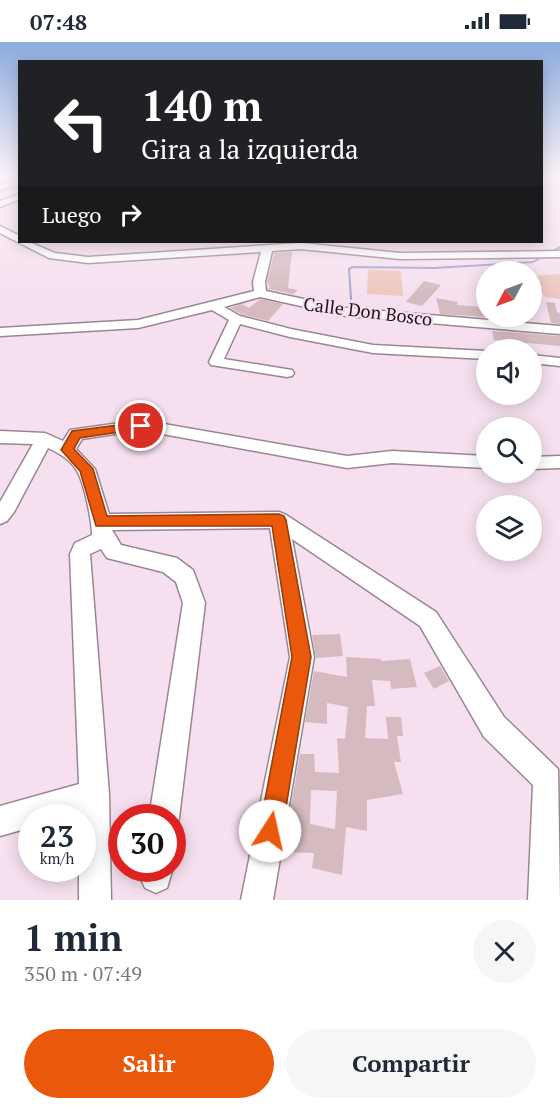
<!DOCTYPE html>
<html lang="es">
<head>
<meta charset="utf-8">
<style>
	:root { --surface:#fff; --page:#f6f6f7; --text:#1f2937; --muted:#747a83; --accent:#ea580c }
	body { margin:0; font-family:"PT Serif",serif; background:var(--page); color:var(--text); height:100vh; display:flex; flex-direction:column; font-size:22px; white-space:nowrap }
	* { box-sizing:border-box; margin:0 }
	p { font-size:20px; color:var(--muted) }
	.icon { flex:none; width:33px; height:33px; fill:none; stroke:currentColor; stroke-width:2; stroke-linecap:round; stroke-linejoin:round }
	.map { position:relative; height:858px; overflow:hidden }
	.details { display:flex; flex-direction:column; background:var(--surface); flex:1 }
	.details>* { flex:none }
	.hud { position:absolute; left:18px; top:18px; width:525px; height:183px; border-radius:0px; box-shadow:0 3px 15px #0003; background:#202124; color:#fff; overflow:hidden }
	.needle { width:39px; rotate:229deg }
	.controls { position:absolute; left:476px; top:219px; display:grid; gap:12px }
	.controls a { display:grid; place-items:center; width:66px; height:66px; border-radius:50%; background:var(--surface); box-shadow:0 3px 15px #0003; font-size:30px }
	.speed { position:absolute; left:18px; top:762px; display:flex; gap:12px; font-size:30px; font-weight:700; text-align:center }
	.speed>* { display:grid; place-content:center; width:78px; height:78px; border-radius:50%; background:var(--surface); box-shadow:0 3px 15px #0003; line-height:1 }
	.speed small { font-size:15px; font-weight:400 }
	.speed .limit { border:9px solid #d22; background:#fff; color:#111 }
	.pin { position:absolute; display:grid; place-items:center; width:51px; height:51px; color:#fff; margin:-26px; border:3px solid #fff; border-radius:50%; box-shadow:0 2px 6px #0007 }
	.me { position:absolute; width:66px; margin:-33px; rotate:10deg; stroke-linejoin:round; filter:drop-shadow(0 0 4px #0008) }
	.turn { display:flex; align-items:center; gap:21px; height:126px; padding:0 24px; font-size:27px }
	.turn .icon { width:78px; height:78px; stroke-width:2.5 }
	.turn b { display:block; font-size:42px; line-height:51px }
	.then { display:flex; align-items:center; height:57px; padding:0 24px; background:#0003; gap:12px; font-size:22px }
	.round { display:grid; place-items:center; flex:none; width:63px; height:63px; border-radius:32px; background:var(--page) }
	.overview { display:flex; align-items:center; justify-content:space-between; height:102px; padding:0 24px }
	h1 { font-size:36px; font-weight:600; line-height:45px }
	.button { display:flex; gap:12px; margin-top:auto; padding:12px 24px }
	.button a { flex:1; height:69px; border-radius:36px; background:var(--accent); color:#fff; font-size:24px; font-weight:600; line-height:69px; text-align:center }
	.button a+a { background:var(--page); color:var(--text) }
	.status { display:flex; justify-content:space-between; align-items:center; height:42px; padding:0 30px; background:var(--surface); direction:ltr }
	.status svg { height:16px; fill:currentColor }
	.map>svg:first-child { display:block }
</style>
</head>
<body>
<div class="status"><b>07:48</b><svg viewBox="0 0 49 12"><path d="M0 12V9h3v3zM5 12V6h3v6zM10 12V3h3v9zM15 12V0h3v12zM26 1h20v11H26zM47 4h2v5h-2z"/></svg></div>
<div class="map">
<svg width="560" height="858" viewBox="0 0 560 858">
	<rect width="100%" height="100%" fill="#f6e0ef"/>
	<g fill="#eec8c0">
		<path d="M368,227L401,229L403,254L367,252Z"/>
		<path d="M560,232V257L546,255L531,238V234Z"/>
	</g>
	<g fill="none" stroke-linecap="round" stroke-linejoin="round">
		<path stroke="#a0a1cf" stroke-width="2" d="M351,257L349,227L353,225L434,226L533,220L560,205"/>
	</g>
	<g fill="#d5bbc0" fill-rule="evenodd">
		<path d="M292,210L288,246L298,248L293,252L268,247L270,245L267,240L274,211Z"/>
		<path d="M424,239L441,243L422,264L406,260Z"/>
		<path d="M436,256L458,260L457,263L484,265L488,275L440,272Z"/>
		<path d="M260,257L283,262L268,279L241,272L230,266L242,262L249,266Z"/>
		<path d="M546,260L555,261L557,270L560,271V282L551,281Z"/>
		<path d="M492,289L560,294V304L494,298Z"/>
		<path d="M340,592L343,614L316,616L312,593Z"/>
		<path d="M346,615L381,617V619L410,617L417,645L391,647L390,639L372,638L375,664H367L365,696L388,697L386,675H401L403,694H397L401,720H394L403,752L367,758V789L346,785L342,833L312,826L314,811L283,810L300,712H314L315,730L339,731L337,696L345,697L348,665L327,661V682L305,680L314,629L347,635ZM311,748L337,749L335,787L310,782Z"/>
		<path d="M440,624L449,639L434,647L424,631Z"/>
	</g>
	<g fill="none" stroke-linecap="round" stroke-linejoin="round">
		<defs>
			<g id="minor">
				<path d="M20,137V142L0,148V143Z"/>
				<path d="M20,152V157L0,165V159Z"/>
				<path d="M0,184L20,194V200H29L55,211L88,215L301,201L400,211L560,209V215L400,217L301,207L272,209L265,240L266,249L346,266L560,284V292L346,274L260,255L224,265L240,274L291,287L373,303L486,309V317L373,311L290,295L240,282L224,317L292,328L294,331L292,334L287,335L211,323L209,320L229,278L212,268L138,286L0,294V286L138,278L254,249L253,240L261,210L88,221L49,216L0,191Z"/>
				<path d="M531,313L560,316V324L531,321Z"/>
				<path d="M141,378L347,414L392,409L486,414V426L392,421L347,426L141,388L82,397L76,407L95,427L109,472L279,470L286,473L436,570L504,675L558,727L560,858H528L533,743L484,695L420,584L292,497L314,615L273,858H241L290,615L270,486L112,488L121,503L177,516L193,528L205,561L179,776L175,787L172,788V776H149L183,561L176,540L163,530L107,516L101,507L90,512L109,752L111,858H79V826H82V776H79V771L64,776H32V785L0,794V764L79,742L70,512L75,501L92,493C92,479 84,440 77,429C71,418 59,411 48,406L14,470L7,479L0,482V460L33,402L0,401V389L45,391L63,399L70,388Z"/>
				<path d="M560,414V426L531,427V415Z"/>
				<path d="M172,825L173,826L167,846L156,851L145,846L140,835L141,826Z"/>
			</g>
		</defs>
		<use href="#minor" stroke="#9a8693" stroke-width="3"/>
		<use href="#minor" fill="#fff" fill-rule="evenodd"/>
	</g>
	<linearGradient id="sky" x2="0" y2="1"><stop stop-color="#8bacde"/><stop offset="0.53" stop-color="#fbf1f8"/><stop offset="1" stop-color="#fbf1f8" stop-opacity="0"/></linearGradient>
	<rect width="560" height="253" fill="url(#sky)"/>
	<path fill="#ea580c" stroke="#983908" stroke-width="1.5" d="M141,380L148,384L146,386L80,396L74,407L93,427L107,474L279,472L284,474L286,478L311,615L282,789L278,797L270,801L262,797L259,789L292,615L272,484H96L80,429L61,408L72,389Z"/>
	<g text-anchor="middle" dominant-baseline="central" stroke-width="5" stroke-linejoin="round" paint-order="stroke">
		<g font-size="18" fill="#1c1419" stroke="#f6e0ef">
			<text transform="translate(368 269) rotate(7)">Calle Don Bosco</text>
		</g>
	</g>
</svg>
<div class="controls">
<a><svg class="needle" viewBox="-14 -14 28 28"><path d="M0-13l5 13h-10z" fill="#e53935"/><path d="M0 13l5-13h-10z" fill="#747a83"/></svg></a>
<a><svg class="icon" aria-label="sound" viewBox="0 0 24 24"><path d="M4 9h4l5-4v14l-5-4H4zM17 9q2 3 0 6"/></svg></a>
<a><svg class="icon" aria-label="search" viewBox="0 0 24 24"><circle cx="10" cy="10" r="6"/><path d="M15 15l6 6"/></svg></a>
<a><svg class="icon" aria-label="layers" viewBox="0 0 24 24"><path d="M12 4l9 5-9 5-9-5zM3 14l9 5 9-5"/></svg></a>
</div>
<div class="speed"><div>23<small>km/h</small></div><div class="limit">30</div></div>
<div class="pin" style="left:141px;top:384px;background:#d93025"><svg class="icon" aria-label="arrive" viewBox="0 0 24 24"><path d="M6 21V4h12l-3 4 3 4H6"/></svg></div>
<svg class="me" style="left:270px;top:789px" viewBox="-20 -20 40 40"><circle r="19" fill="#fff"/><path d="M0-13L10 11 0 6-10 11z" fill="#ea580c"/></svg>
<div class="hud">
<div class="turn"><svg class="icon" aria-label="left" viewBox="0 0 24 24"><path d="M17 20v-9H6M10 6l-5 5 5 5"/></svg><div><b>140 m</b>Gira a la izquierda</div></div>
<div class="then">Luego<svg class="icon" aria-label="right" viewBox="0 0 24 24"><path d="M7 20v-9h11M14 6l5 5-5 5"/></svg></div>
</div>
</div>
<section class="details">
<div class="overview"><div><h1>1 min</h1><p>350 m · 07:49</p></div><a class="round"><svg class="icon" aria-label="close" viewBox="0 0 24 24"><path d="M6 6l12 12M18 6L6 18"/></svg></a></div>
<div class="button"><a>Salir</a><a>Compartir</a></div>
</section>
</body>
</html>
